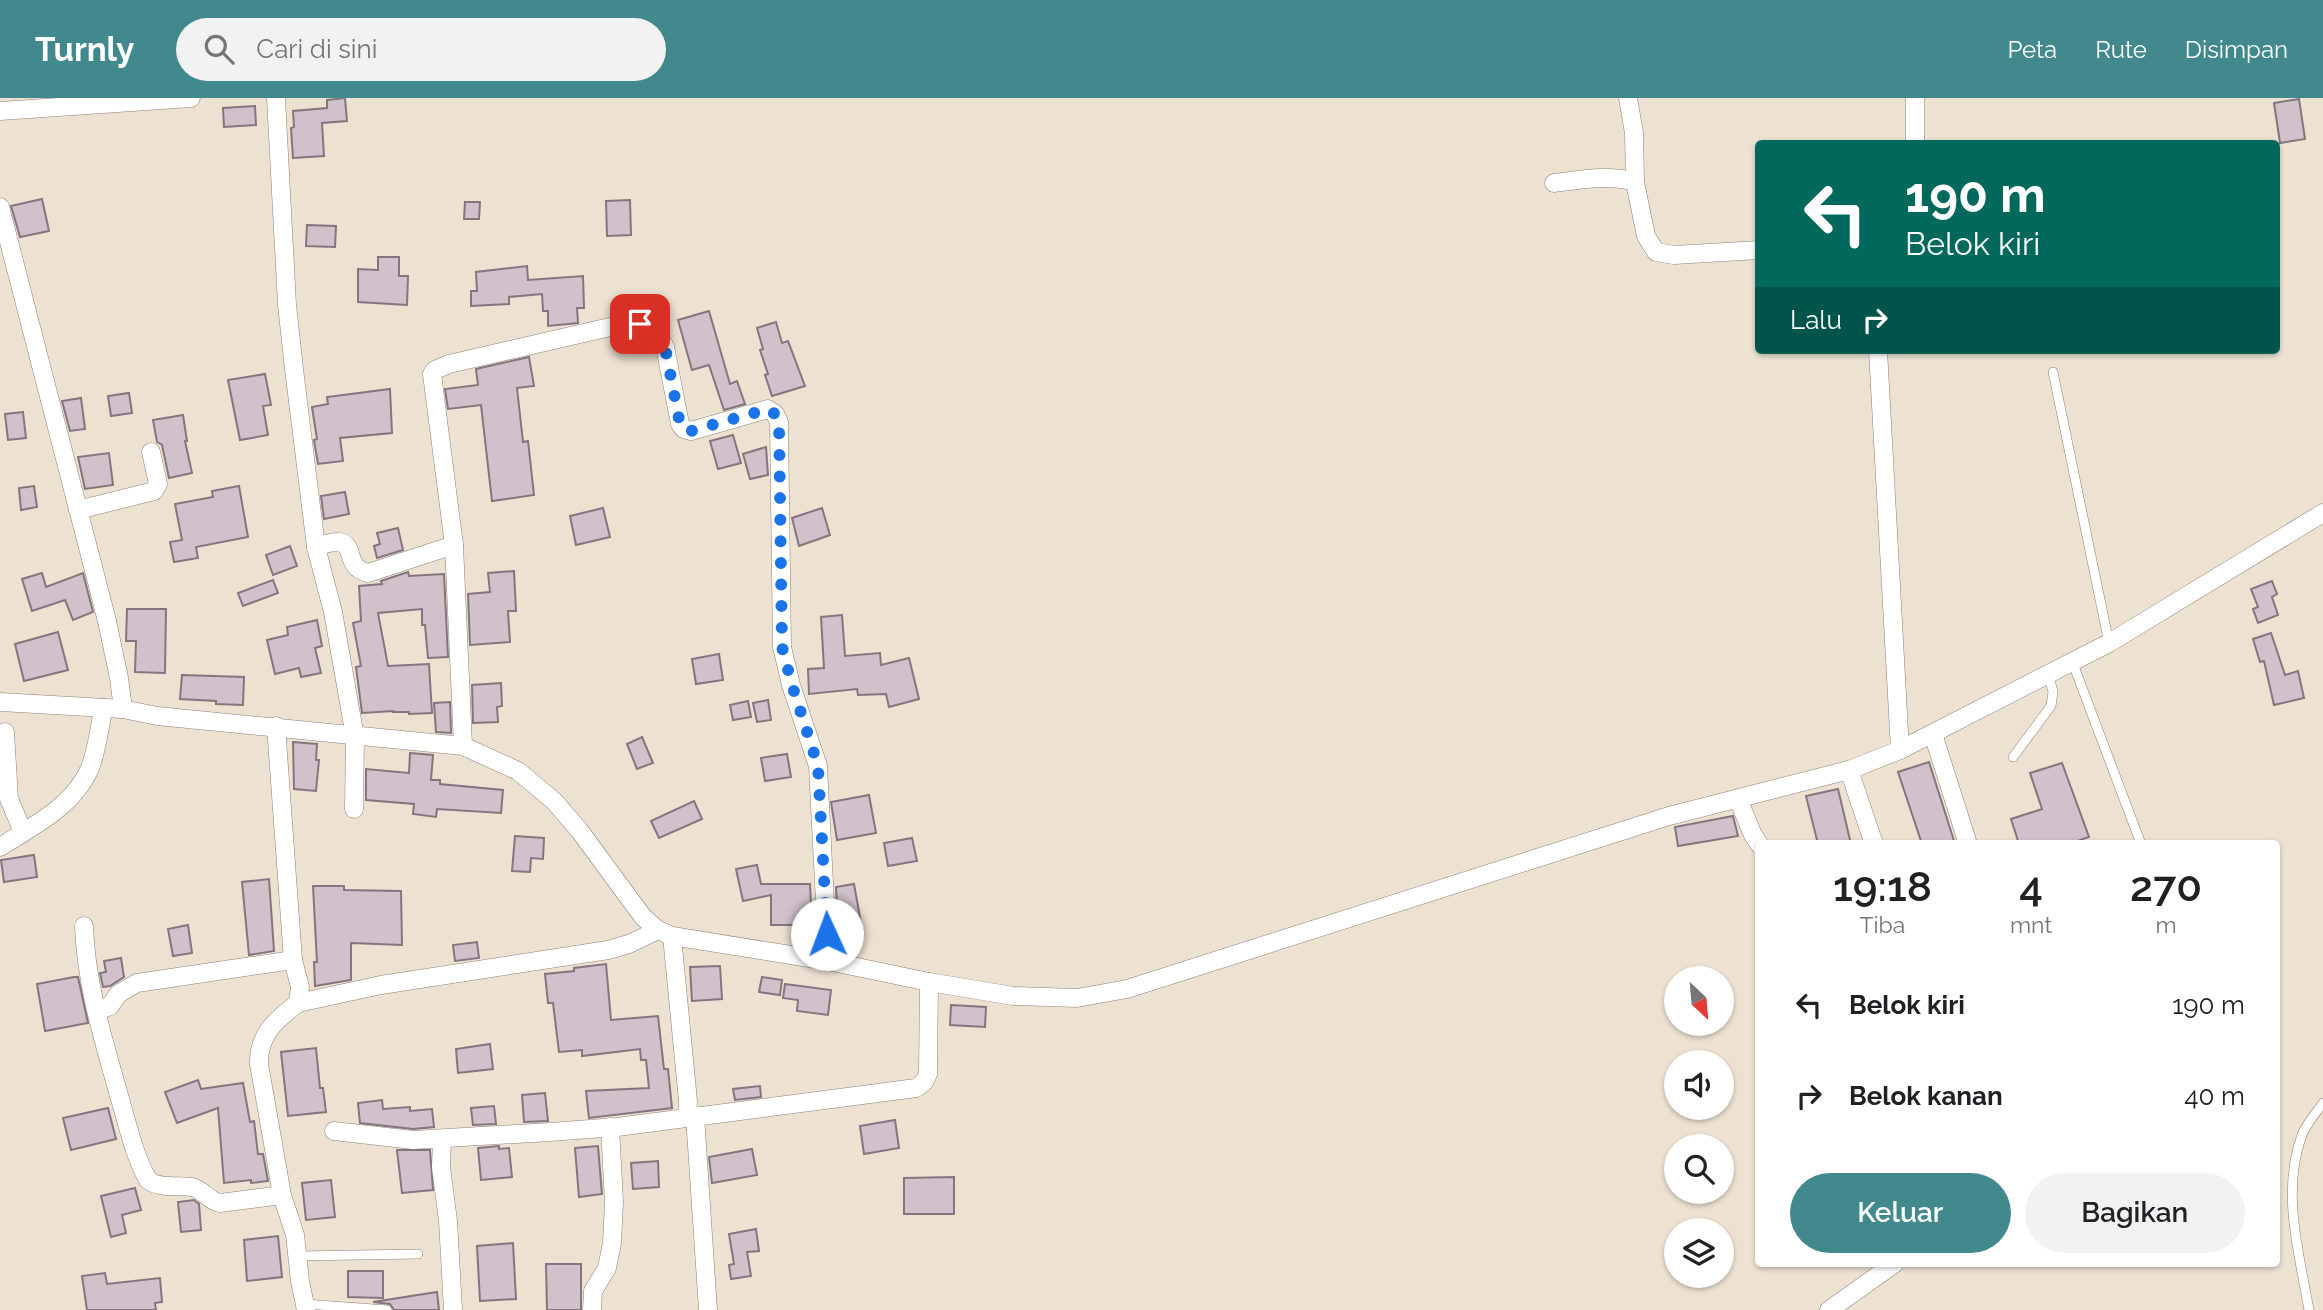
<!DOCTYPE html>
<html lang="id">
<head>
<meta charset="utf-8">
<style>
	:root { --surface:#fff; --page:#f2f2f2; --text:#202124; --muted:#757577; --accent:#41898d }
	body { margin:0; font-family:Raleway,sans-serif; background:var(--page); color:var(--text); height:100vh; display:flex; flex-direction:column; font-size:26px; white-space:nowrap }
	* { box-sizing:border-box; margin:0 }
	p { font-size:23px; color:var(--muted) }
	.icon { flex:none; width:38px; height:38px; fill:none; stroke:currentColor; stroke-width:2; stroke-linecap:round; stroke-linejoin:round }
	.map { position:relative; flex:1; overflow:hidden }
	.sheet { position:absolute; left:1755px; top:742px; width:525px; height:427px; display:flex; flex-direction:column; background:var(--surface); border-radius:7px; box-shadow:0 2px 5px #0004 }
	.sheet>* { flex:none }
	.top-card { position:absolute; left:1755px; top:42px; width:525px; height:214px; border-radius:7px; box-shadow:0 2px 5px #0004; background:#00695c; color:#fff; overflow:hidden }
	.needle { width:46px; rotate:154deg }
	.fabs { position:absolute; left:1664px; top:868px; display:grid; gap:14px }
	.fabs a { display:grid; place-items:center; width:70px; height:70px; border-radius:50%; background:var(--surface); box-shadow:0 2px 5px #0004; font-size:35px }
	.pin { position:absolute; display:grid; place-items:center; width:60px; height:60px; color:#fff; margin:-30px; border-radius:14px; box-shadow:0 4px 10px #0006 }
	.me { position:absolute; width:77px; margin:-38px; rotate:358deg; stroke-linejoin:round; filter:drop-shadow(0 0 5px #0008) }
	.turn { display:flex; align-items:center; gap:24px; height:147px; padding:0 35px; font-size:32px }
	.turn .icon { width:91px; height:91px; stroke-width:2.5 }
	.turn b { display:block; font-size:49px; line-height:60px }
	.then { display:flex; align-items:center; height:66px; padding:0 35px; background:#0003; gap:14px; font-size:26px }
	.eta { display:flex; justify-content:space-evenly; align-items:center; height:119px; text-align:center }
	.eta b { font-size:42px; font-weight:600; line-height:49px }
	.button { display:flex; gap:14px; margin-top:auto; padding:14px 35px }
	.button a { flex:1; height:80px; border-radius:42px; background:var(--accent); color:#fff; font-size:28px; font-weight:600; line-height:80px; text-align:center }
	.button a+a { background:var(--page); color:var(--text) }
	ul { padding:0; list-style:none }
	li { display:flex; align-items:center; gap:21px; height:91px; padding:0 35px }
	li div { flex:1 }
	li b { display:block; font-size:26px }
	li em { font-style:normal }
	header { display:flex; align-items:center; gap:42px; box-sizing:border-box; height:98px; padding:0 35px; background:var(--accent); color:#fff }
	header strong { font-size:33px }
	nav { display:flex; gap:38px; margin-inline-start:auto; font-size:24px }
	.search { width:490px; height:63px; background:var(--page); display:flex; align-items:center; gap:18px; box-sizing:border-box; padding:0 24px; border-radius:38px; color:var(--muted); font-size:26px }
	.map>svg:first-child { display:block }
</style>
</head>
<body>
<header>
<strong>Turnly</strong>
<div class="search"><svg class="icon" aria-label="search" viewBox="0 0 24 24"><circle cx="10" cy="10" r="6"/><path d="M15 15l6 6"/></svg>Cari di sini</div>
<nav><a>Peta</a><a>Rute</a><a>Disimpan</a></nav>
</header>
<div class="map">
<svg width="2323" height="1212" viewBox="0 0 2323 1212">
	<rect width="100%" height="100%" fill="#ede1d2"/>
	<g fill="#d1c1cb" stroke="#84757e" stroke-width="2">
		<path d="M345,0L347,23L322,25L324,58L293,60L291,30L294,29L293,13L327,10V2Z"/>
		<path d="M2299,1L2305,41L2280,45L2274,5Z"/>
		<path d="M255,8L256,27L224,29L223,10Z"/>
		<path d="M42,101L49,133L20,139L11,108Z"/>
		<path d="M630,102L631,137L607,138L606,103Z"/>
		<path d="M465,104H480L479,121H464Z"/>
		<path d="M307,127L336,128L335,149L306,148Z"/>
		<path d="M378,159H399V178H408L407,207L358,204V171L378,172Z"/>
		<path d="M527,168L528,182L583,178L584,210H577L578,225L548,228V213H543L542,196L509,199V206L471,208V193H477L476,174Z"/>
		<path d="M709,213L730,286L737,283L745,306L724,312L709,267L692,272L678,222Z"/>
		<path d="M776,224L782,245L788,243L805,288L772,298L765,277L768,276L760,252L763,251L757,230Z"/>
		<path d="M529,259L534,288L517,290L523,344L528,343L534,397L492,403L481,307L448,311L445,291L478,287L476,271Z"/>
		<path d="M265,276L271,307L263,308L268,337L240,342L228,282Z"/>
		<path d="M390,291L392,335L340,340L343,363L318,366L314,342L317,341L312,309L328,306L327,299Z"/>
		<path d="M129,295L132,315L111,318L108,298Z"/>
		<path d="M81,300L85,331L70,333L62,303Z"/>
		<path d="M23,314L26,340L8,342L5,316Z"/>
		<path d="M183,317L187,343H185L192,375L169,380L162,347L157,344L153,322Z"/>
		<path d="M733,337L741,365L718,371L710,343Z"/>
		<path d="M766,349L768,377L750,381L743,356Z"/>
		<path d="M109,355L113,387L85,391L78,359Z"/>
		<path d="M34,388L37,409L21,412L19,390Z"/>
		<path d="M239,388L248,439L196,449L198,460L174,464L170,444L182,442L175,406L213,399L212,393Z"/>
		<path d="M345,394L349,416L324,421L321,398Z"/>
		<path d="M603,410L610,439L576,447L570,418Z"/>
		<path d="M822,410L830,437L799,448L792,420Z"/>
		<path d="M398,430L403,452L377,460L374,448L380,446L377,435Z"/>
		<path d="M290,448L297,468L273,477L266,457Z"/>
		<path d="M514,473L516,513H508L510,544L470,547L468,496L490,494L488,475Z"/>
		<path d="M408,474L409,478L444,476L448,559L428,560L425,527H422V511L378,515L388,568L429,566L432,615L409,616V614H393V613L362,615L356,569L361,568L353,525L361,523L359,488L382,486L381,483Z"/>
		<path d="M42,475L46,489L83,475L93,514L73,522L65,502L32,513L22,481Z"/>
		<path d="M273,482L278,495L243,508L238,495Z"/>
		<path d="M2272,483L2277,496L2272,499L2278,517L2258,525L2253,511L2258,509L2251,491Z"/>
		<path d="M127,511H166L165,575L135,574L136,543H126Z"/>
		<path d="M842,517L845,558L880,555L881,567L909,560L919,601L889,609L886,596L858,597L857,591L809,596L808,571L824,570L821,519Z"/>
		<path d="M317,522L322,548L315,550L321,575L301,579L299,570L275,576L267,542L288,537L287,529Z"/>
		<path d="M58,534L68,572L24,583L15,546Z"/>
		<path d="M2271,535L2285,577L2298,573L2304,600L2274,607L2264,563L2260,564L2253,541Z"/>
		<path d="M719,556L723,582L696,586L692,561Z"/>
		<path d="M182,577L244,579L243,607L216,606V603L180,601Z"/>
		<path d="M501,585L502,608L497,609L498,624L473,625L472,587Z"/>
		<path d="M768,602L771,622L757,624L753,605Z"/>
		<path d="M748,603L751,619L733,622L730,607Z"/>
		<path d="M450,604L451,635L436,634L434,605Z"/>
		<path d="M642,639L653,665L637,671L627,646Z"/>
		<path d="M293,644L317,646L316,662H319L316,693L294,691Z"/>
		<path d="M410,655L433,657L431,682H440V686L503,692L501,715L437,711L436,719L413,716L414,706L366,702V671L409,675Z"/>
		<path d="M787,656L791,679L765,683L761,660Z"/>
		<path d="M1929,664L1955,746H1922L1898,674Z"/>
		<path d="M2062,665L2089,739L2069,746H2019L2011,721L2042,711L2030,675Z"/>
		<path d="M1838,691L1851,746H1818L1806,698Z"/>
		<path d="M869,697L876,735L837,742L831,704Z"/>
		<path d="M694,703L702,721L659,740L651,723Z"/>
		<path d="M1733,718L1738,738L1678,748L1675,729Z"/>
		<path d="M515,738L544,740L543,761L531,760L530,774L512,773Z"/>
		<path d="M912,740L917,763L888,768L884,745Z"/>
		<path d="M34,757L37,779L4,784L1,762Z"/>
		<path d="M757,767L761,786H810L812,827H771V797L743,803L736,771Z"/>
		<path d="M269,781L274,853L249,857L242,784Z"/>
		<path d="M854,786L861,825L838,829L836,789Z"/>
		<path d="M313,788H344V792L401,793L402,847L351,845V882L315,888L314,864H317Z"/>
		<path d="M188,827L192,855L173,858L168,831Z"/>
		<path d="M477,844L479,860L455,863L453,847Z"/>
		<path d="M121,860L124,879L110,888L103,889L100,875L106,874L104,863Z"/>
		<path d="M606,866L611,922L658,918L664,971H668L672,1010L589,1020L586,993L649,990L646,962H641L640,951L582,958V952L559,954L553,905H548L545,876L574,873V870Z"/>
		<path d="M720,868L722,901L692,903L690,869Z"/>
		<path d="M74,879H78L88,925L45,933L37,886Z"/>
		<path d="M762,879L782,882L780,897L759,894Z"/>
		<path d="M785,886L831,892L828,917L797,913L798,902L783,900Z"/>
		<path d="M951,907L986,909L985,929L950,927Z"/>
		<path d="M490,946L493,971L458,975L456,951Z"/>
		<path d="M316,950L320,990H323L326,1014L288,1018L281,954Z"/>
		<path d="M198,982L201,991L243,985L250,1024L254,1023L258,1056H263L268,1083L251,1085V1082L224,1085L218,1010L177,1025L165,994Z"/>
		<path d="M760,988L761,999L735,1002L733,991Z"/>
		<path d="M545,995L548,1023L524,1024L522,997Z"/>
		<path d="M382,1002L383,1011L410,1009V1013L432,1011L434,1029L413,1031L360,1025L358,1005Z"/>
		<path d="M494,1008L496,1026L473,1027L471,1010Z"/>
		<path d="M108,1010L116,1041L71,1052L63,1020Z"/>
		<path d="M895,1022L899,1050L864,1056L860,1028Z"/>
		<path d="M499,1048V1051L509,1050L512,1079L481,1082L478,1050Z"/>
		<path d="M598,1048L602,1096L579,1099L575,1050Z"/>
		<path d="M752,1051L757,1077L712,1085L709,1059Z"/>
		<path d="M397,1052H430L433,1092L402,1095Z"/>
		<path d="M658,1063L659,1089L633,1091L631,1065Z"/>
		<path d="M954,1079V1116H904V1080Z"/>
		<path d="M331,1082L335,1119L306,1122L302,1085Z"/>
		<path d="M135,1090L141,1112L122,1117L126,1135L111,1139L101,1098Z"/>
		<path d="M194,1102L199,1106L201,1132L181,1134L178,1104Z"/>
		<path d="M756,1131L759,1153L747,1154L751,1178L731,1181L729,1167L734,1166L729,1136Z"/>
		<path d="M278,1138L282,1179L247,1183L244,1142Z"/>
		<path d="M513,1145L516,1201L480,1203L477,1148Z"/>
		<path d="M546,1166H581V1212H547Z"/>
		<path d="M348,1173H383V1200L348,1199Z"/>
		<path d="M105,1175L107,1186L160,1180L162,1204L155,1205L156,1212H87L82,1178Z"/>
		<path d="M437,1194L439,1212H394L390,1206L373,1204Z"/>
	</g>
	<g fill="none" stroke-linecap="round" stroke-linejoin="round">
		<defs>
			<g id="lane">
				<path d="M2053,274L2109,545"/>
				<path d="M2072,563L2141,746"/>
				<path d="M2013,659L2051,608L2053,594L2048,575"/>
				<path d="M299,1158L418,1156"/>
				<path d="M305,1206L387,1212"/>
				<path d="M2309,1212C2299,1154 2281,1094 2302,1037C2306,1026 2316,1015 2323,1005"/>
			</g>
			<g id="street">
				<path d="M276,0L287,207L294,271L316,449L333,514L355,639L354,711"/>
				<path d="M1628,0L1634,35L1635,84"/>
				<path d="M0,13L191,0"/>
				<path d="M1915,46V0"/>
				<path d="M1554,85C1580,82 1609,76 1635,84L1646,138L1656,154L1674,157L1759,152"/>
				<path d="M0,109L107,523L119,580L123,611"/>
				<path d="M1878,252L1900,652"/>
				<path d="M78,412L154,393L158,386L151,354"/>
				<path d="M316,449C323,447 333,443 339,444C357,447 343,469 368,475L454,447"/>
				<path d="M0,604L123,611L157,618L463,648L518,673L554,703L579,732L643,819L658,832L672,838L828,863L929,884L1013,898L1077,900L1127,891L1669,718L1849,672L1900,652L2109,545L2323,415"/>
				<path d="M276,628L293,862L300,889L298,905C277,921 258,936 259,966L282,1097L295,1137L300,1183L306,1212"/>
				<path d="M5,634L9,701L23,734"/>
				<path d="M1933,636L1968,746"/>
				<path d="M463,648L454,447L432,276L435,272L449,266L623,226H640L654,230L665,249L680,326L684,331L691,333L768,311L775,316L779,324L782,549L791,587L818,668L828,863"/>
				<path d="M1849,672L1874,746"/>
				<path d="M1738,701L1753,737L1759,746"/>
				<path d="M0,749C33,728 74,708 90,670C97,652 100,629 103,610"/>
				<path d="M84,828C86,887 104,944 120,1001C128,1028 134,1057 148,1082C159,1091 178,1087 192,1089C203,1091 208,1103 220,1105L282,1097"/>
				<path d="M672,838L688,1003L687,1019"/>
				<path d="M298,905L381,887L608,852L629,846L658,832"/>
				<path d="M97,913L110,908L118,896L137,885L293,862"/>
				<path d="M695,1018L708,1212"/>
				<path d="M334,1033L413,1042L550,1034L617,1029L916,990L924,984L928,976L929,884"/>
				<path d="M442,1041L441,1069L448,1123L453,1212"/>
				<path d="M592,1212L593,1193L607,1170L612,1145L614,1104L610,1029"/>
				<path d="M1829,1212L1894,1166"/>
			</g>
		</defs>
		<use href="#lane" stroke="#8c8174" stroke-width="10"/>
		<use href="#street" stroke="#8c8174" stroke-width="19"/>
		<use href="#lane" stroke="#fff" stroke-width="9"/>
		<use href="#street" stroke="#fff" stroke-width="18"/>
	</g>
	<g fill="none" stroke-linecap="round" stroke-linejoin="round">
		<path stroke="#1a73e8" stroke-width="12" stroke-dasharray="0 21.6" d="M640,226L654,230L665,249L680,326L684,331L691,333L768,311L775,316L779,324L782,549L792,587L818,668L827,836"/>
	</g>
</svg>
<div class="fabs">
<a><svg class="needle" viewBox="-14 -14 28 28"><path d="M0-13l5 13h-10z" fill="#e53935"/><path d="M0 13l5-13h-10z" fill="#757577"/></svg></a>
<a><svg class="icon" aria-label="sound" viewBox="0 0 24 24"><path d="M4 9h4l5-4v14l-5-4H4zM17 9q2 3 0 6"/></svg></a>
<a><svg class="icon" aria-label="search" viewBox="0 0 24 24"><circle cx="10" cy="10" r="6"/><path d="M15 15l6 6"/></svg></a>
<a><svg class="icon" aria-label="layers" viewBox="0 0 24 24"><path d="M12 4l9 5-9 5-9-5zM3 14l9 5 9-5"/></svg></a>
</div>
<div class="pin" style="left:640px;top:226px;background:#d93025"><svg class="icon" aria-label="arrive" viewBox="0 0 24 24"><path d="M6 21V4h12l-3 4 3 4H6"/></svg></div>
<svg class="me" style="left:827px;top:836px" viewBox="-20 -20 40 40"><circle r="19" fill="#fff"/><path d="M0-13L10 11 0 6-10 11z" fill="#1a73e8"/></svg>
<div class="top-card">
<div class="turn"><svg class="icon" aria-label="left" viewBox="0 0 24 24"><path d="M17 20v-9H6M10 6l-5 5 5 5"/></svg><div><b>190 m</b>Belok kiri</div></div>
<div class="then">Lalu<svg class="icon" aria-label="right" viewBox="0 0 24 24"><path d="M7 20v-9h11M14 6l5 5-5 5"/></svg></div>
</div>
<section class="sheet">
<div class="eta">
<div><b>19:18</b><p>Tiba</p></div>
<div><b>4</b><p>mnt</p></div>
<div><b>270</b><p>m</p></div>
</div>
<ul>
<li><svg class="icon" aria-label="left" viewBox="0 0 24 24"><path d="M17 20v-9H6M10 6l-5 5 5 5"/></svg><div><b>Belok kiri</b></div><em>190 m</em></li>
<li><svg class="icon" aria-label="right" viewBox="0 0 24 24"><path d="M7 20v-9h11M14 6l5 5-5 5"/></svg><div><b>Belok kanan</b></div><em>40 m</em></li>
</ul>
<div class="button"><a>Keluar</a><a>Bagikan</a></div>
</section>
</div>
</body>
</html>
